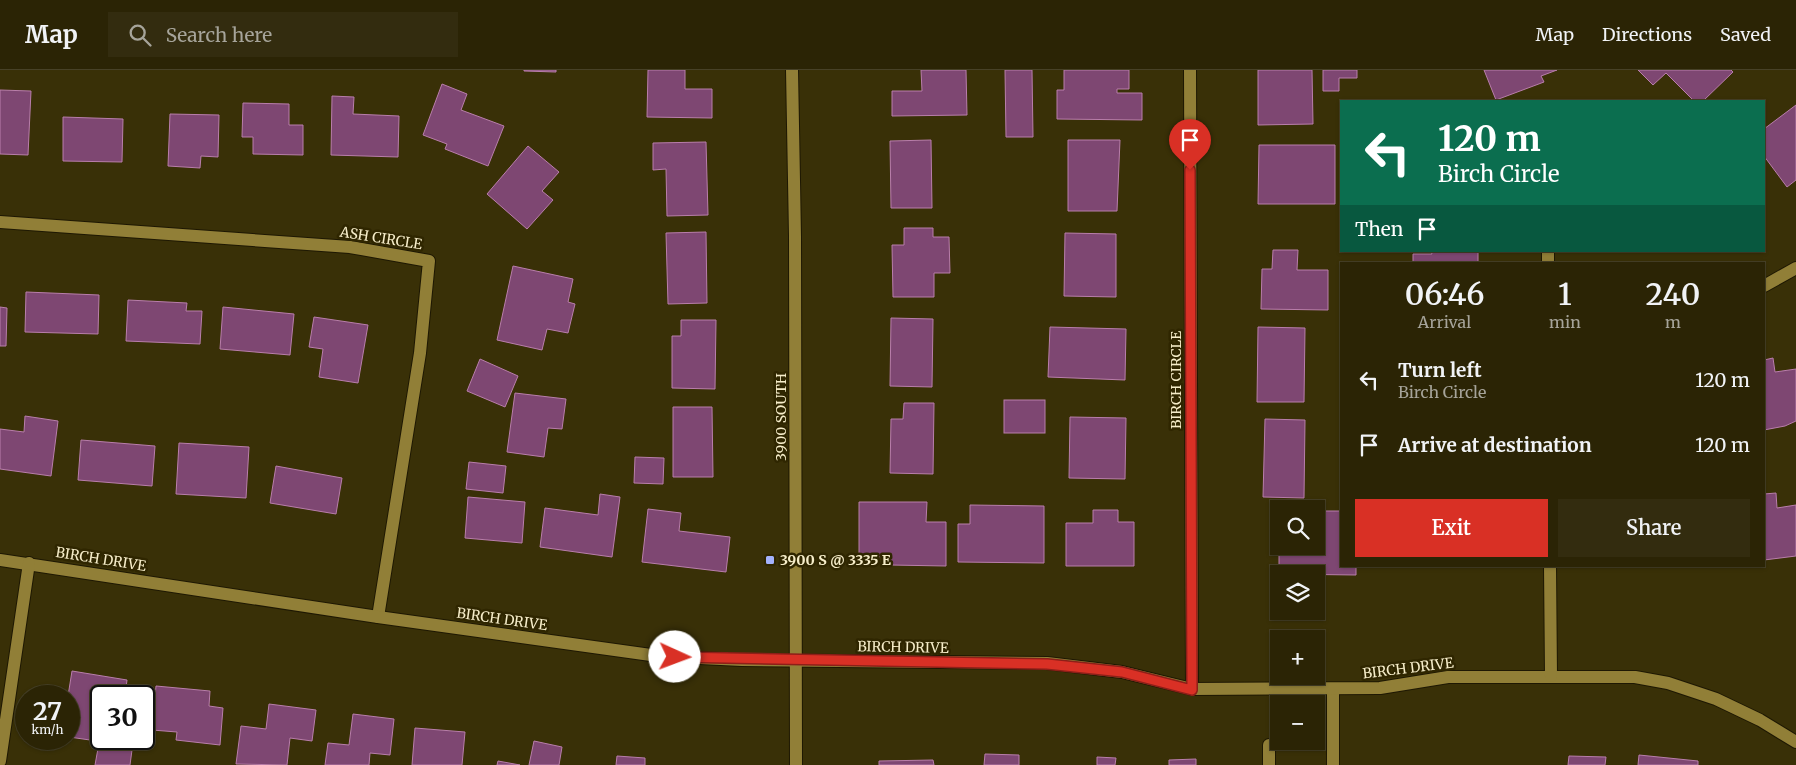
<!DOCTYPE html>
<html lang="en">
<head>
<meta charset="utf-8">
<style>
	:root { --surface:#2b2405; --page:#332c0f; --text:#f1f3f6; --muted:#a6a49a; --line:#474127; --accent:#d93025 }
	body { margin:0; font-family:Merriweather,serif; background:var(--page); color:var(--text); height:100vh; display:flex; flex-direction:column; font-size:19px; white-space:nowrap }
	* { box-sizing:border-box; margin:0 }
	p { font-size:16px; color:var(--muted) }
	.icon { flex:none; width:28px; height:28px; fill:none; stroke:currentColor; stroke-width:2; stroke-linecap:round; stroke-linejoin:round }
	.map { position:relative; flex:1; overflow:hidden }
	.drawer { position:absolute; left:1340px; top:192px; width:425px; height:305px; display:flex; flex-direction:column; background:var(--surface); border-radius:0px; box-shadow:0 1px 4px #0004,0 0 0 1px var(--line) }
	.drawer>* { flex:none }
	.top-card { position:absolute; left:1340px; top:30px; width:425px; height:152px; border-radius:0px; box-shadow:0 1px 4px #0004,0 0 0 1px var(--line); background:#0b6e4f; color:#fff; overflow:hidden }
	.fabs { position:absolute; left:1270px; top:430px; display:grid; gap:10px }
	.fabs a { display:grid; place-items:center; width:55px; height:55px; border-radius:0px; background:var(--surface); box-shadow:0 1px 4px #0004,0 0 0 1px var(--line); font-size:25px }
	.speed { position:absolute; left:15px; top:615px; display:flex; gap:10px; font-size:25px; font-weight:700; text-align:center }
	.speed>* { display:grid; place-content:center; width:65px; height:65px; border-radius:50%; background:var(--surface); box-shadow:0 1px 4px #0004,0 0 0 1px var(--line); line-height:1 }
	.speed small { font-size:12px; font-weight:400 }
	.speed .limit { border:2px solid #111; border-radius:8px; background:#fff; color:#111 }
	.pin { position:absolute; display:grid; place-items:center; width:42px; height:42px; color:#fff; margin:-51px -21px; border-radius:50% 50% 50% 0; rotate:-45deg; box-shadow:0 0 5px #0007 }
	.pin .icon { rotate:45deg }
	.me { position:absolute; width:55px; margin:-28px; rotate:92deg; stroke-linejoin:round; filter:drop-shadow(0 0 4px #0008) }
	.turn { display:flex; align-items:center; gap:18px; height:105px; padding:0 15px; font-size:22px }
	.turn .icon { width:65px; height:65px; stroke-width:2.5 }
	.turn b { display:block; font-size:35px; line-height:42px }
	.then { display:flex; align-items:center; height:48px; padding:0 15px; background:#0003; gap:10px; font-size:19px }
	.eta { display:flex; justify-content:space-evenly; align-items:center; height:85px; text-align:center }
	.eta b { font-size:30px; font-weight:600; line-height:35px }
	.primary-button { display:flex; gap:10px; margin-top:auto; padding:10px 15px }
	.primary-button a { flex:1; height:58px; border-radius:0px; background:var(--accent); color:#fff; font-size:20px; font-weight:600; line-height:58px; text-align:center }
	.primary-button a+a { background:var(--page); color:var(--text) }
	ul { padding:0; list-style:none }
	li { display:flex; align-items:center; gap:15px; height:65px; padding:0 15px }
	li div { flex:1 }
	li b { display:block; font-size:19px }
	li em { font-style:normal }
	header { display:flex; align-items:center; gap:30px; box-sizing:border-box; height:70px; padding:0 25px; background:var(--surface); border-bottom:1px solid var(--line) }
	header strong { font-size:24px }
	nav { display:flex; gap:28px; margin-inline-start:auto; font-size:18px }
	.search { width:350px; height:45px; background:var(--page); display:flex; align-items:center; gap:12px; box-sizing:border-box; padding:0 18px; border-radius:0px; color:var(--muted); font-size:19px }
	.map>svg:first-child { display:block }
</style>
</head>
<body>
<header>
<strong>Map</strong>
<div class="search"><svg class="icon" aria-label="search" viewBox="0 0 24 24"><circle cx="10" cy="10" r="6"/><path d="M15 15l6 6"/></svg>Search here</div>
<nav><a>Map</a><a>Directions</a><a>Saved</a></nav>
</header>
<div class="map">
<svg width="1796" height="695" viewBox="0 0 1796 695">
	<rect width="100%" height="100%" fill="#393007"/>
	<g fill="#7e4772" stroke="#b97eab">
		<path d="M524,0H556V2L524,1Z"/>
		<path d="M648,0H685V19H712V48L647,47Z"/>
		<path d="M921,0H966L967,45L892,46V21H922Z"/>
		<path d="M1005,0H1032L1033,67H1006Z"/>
		<path d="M1064,0H1129V19H1117V23H1142V50L1057,49V20H1064Z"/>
		<path d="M1258,0H1312L1313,54L1258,55Z"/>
		<path d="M1323,0H1357V8H1339V21H1323Z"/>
		<path d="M1484,0H1557L1541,6L1544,12L1496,30Z"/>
		<path d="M1638,0H1731L1733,2L1703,31H1694L1666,3L1653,15Z"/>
		<path d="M442,14L467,24L461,40L504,56L488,96L445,79L447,74L423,65Z"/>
		<path d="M0,20L31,21L28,85L0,84Z"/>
		<path d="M332,26L354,27L353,44L399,46L398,87L331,85Z"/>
		<path d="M243,33L289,34V55H303V85L253,84V67H242Z"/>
		<path d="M1796,35V110L1787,117L1764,86V59Z"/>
		<path d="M170,44L219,45L218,87L201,86L200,98L168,96Z"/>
		<path d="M63,47L123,49L122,92L63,91Z"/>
		<path d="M931,70L932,138H891L890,71Z"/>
		<path d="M1068,70H1120L1117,141H1068Z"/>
		<path d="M706,72L708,145L667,146L666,99L653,100V73Z"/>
		<path d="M1259,75H1335V134H1258Z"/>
		<path d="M528,76L559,102L542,121L553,130L527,159L487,124Z"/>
		<path d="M904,158H933V167H949L950,203H934V227H893L892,175H904Z"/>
		<path d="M706,162L707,233L668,234L666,163Z"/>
		<path d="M1065,163L1116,164V227L1064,226Z"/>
		<path d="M1273,180H1298L1297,200H1328V240L1261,239L1262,199H1272Z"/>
		<path d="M1431,181H1478V194H1413V184H1432Z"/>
		<path d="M513,196L573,209L568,232L575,234L568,263L547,259L542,280L497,270Z"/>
		<path d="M26,222L99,225L98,264L25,262Z"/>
		<path d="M128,230L187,233L186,241H202L200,274L126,271Z"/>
		<path d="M0,237L7,238L6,276H0Z"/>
		<path d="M223,237L294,244L290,285L220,279Z"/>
		<path d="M314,247L368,255L358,313L319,307L323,279L309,277Z"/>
		<path d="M891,248L933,249L932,317L890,316Z"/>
		<path d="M681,250H716L715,319L672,318V266H681Z"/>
		<path d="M1050,257L1126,259L1125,310L1048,307Z"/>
		<path d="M1258,257L1305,258L1304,332H1257Z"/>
		<path d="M1773,288L1775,302L1796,299V351L1785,356L1764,360V290Z"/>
		<path d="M480,289L518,306L505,337L467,321Z"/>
		<path d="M515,323L566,329L562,359L548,358L544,387L507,382Z"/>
		<rect x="1004" y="330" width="41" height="33"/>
		<path d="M904,333H934L933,404L890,403L891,349H903Z"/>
		<path d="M673,337H712L713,407H673Z"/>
		<path d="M25,346L58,351L51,406L0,399V359L24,362Z"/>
		<path d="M1070,347L1126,348L1125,409L1069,408Z"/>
		<path d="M1265,349L1305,350L1304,428L1263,427Z"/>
		<path d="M81,370L155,376L152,416L78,410Z"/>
		<path d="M179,373L249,377L246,428L176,424Z"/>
		<path d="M635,387L664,388L663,414L634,413Z"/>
		<path d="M469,392L506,396L503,423L466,419Z"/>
		<path d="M276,396L342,408L336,444L270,433Z"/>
		<path d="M1776,423L1777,438L1796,435V486L1764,490V424Z"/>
		<path d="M600,424L620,427L612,487L540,477L545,438L598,445Z"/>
		<path d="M468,427L525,432L522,473L465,468Z"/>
		<path d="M859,432H927L926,452H946V496L890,495V487L859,486Z"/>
		<path d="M970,435L1044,436V493L958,492V454H970Z"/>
		<path d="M648,439L681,443L679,461L730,467L726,502L642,492Z"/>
		<path d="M1093,440H1118V452H1134V496H1066V453H1093Z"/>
		<path d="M1316,441H1341V496H1356V505L1279,504V476H1316Z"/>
		<path d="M72,601L127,610L125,626H101V669H118V674L69,667L68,626Z"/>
		<path d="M156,616L210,621L209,636L223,638L220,675L176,670L177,662L152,660Z"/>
		<path d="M269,634L316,640L312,671L290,668L287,695L236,694L241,656L266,659Z"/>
		<path d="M353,644L394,649L390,685L370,683L369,695H325L328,673L349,675Z"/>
		<path d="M415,658L465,662L462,695H412Z"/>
		<path d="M534,671L562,677L559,695H529Z"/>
		<path d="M99,673L132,680L130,695H95Z"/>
		<path d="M985,684L1019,685V695H984Z"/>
		<path d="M1639,685L1698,691V695H1638Z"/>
		<path d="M617,686L645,688V695H616Z"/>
		<path d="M1569,686L1606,687L1605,695H1568Z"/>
		<path d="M1097,687L1116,688L1115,695H1097Z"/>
		<path d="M1196,689V695H1169V690Z"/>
		<path d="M933,690L934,695H879V691Z"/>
		<path d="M498,691L520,695H497Z"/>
	</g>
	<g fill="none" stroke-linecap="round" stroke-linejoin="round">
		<defs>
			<g id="lane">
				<path d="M1269,695V675"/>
				<path d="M1333,695V620"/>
			</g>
			<g id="street">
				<path d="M1190,0L1192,619"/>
				<path d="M0,152L350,177L429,191L420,283L378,547"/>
				<path d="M1548,194V181"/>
				<path d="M1764,216L1796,198"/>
				<path d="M0,490L378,547L658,586L742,590L1047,593L1122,602L1192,619L1380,618L1448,607H1635L1668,613L1716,629L1760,650L1796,672"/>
				<path d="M1550,496L1551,606"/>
				<path d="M0,691L29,493"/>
			</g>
			<path id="secondary" d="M792,0L795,166L796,695"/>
		</defs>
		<use href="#lane" stroke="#1e1803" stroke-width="14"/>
		<use href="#street" stroke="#1e1803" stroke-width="14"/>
		<use href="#secondary" stroke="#1e1803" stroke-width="14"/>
		<use href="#lane" stroke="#917f37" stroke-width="12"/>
		<use href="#street" stroke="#917f37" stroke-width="12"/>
		<use href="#secondary" stroke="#917f37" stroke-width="12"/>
	</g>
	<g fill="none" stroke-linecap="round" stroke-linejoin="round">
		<defs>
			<path id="route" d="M675,587L1047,594L1122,602L1192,620L1190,100"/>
		</defs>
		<use href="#route" stroke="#8d1f18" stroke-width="12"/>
		<use href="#route" stroke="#d93025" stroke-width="9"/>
	</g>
	<rect fill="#a4b2fc" stroke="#2f2600" stroke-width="2" x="765" y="485" width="10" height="10" rx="2.5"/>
	<g text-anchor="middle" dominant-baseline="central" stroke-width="5" stroke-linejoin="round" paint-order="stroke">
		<g font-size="14" fill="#f6edc9" stroke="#2f2600">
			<text transform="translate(381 168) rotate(9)">ASH CIRCLE</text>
			<text transform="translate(1176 310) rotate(-90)">BIRCH CIRCLE</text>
			<text transform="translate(781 347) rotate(-90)">3900 SOUTH</text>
			<text transform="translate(101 489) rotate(9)">BIRCH DRIVE</text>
			<text transform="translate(502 549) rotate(8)">BIRCH DRIVE</text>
			<text transform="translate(903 577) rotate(1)">BIRCH DRIVE</text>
			<text transform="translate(1408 598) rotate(-7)">BIRCH DRIVE</text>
		</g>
		<g font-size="14" font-weight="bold" fill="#f6edc9" stroke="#2f2600" text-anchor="start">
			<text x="780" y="490">3900 S @ 3335 E</text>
		</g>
	</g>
</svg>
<div class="fabs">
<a><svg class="icon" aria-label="search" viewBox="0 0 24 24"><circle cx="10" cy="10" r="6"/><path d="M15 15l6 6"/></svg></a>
<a><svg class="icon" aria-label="layers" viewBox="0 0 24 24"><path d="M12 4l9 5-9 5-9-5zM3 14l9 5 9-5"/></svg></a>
<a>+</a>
<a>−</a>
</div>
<div class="speed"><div>27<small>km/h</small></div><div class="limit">30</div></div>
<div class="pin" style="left:1190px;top:100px;background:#d93025"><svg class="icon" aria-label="arrive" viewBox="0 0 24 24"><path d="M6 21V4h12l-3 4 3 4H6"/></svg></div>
<svg class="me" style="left:675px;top:587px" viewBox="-20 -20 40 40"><circle r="19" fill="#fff"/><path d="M0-13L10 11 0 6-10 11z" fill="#d93025"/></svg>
<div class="top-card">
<div class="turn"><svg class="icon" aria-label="left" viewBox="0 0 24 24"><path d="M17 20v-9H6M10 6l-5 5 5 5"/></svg><div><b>120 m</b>Birch Circle</div></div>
<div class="then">Then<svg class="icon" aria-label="arrive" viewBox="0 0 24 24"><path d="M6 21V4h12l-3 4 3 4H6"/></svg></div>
</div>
<section class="drawer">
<div class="eta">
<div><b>06:46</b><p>Arrival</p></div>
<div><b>1</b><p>min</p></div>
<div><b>240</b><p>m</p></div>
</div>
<ul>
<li><svg class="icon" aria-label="left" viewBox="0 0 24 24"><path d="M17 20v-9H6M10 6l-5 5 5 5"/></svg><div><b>Turn left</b><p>Birch Circle</p></div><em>120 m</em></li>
<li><svg class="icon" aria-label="arrive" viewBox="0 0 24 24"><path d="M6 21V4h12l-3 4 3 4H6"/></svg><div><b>Arrive at destination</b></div><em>120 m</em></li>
</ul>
<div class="primary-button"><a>Exit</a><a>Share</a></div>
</section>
</div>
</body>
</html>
